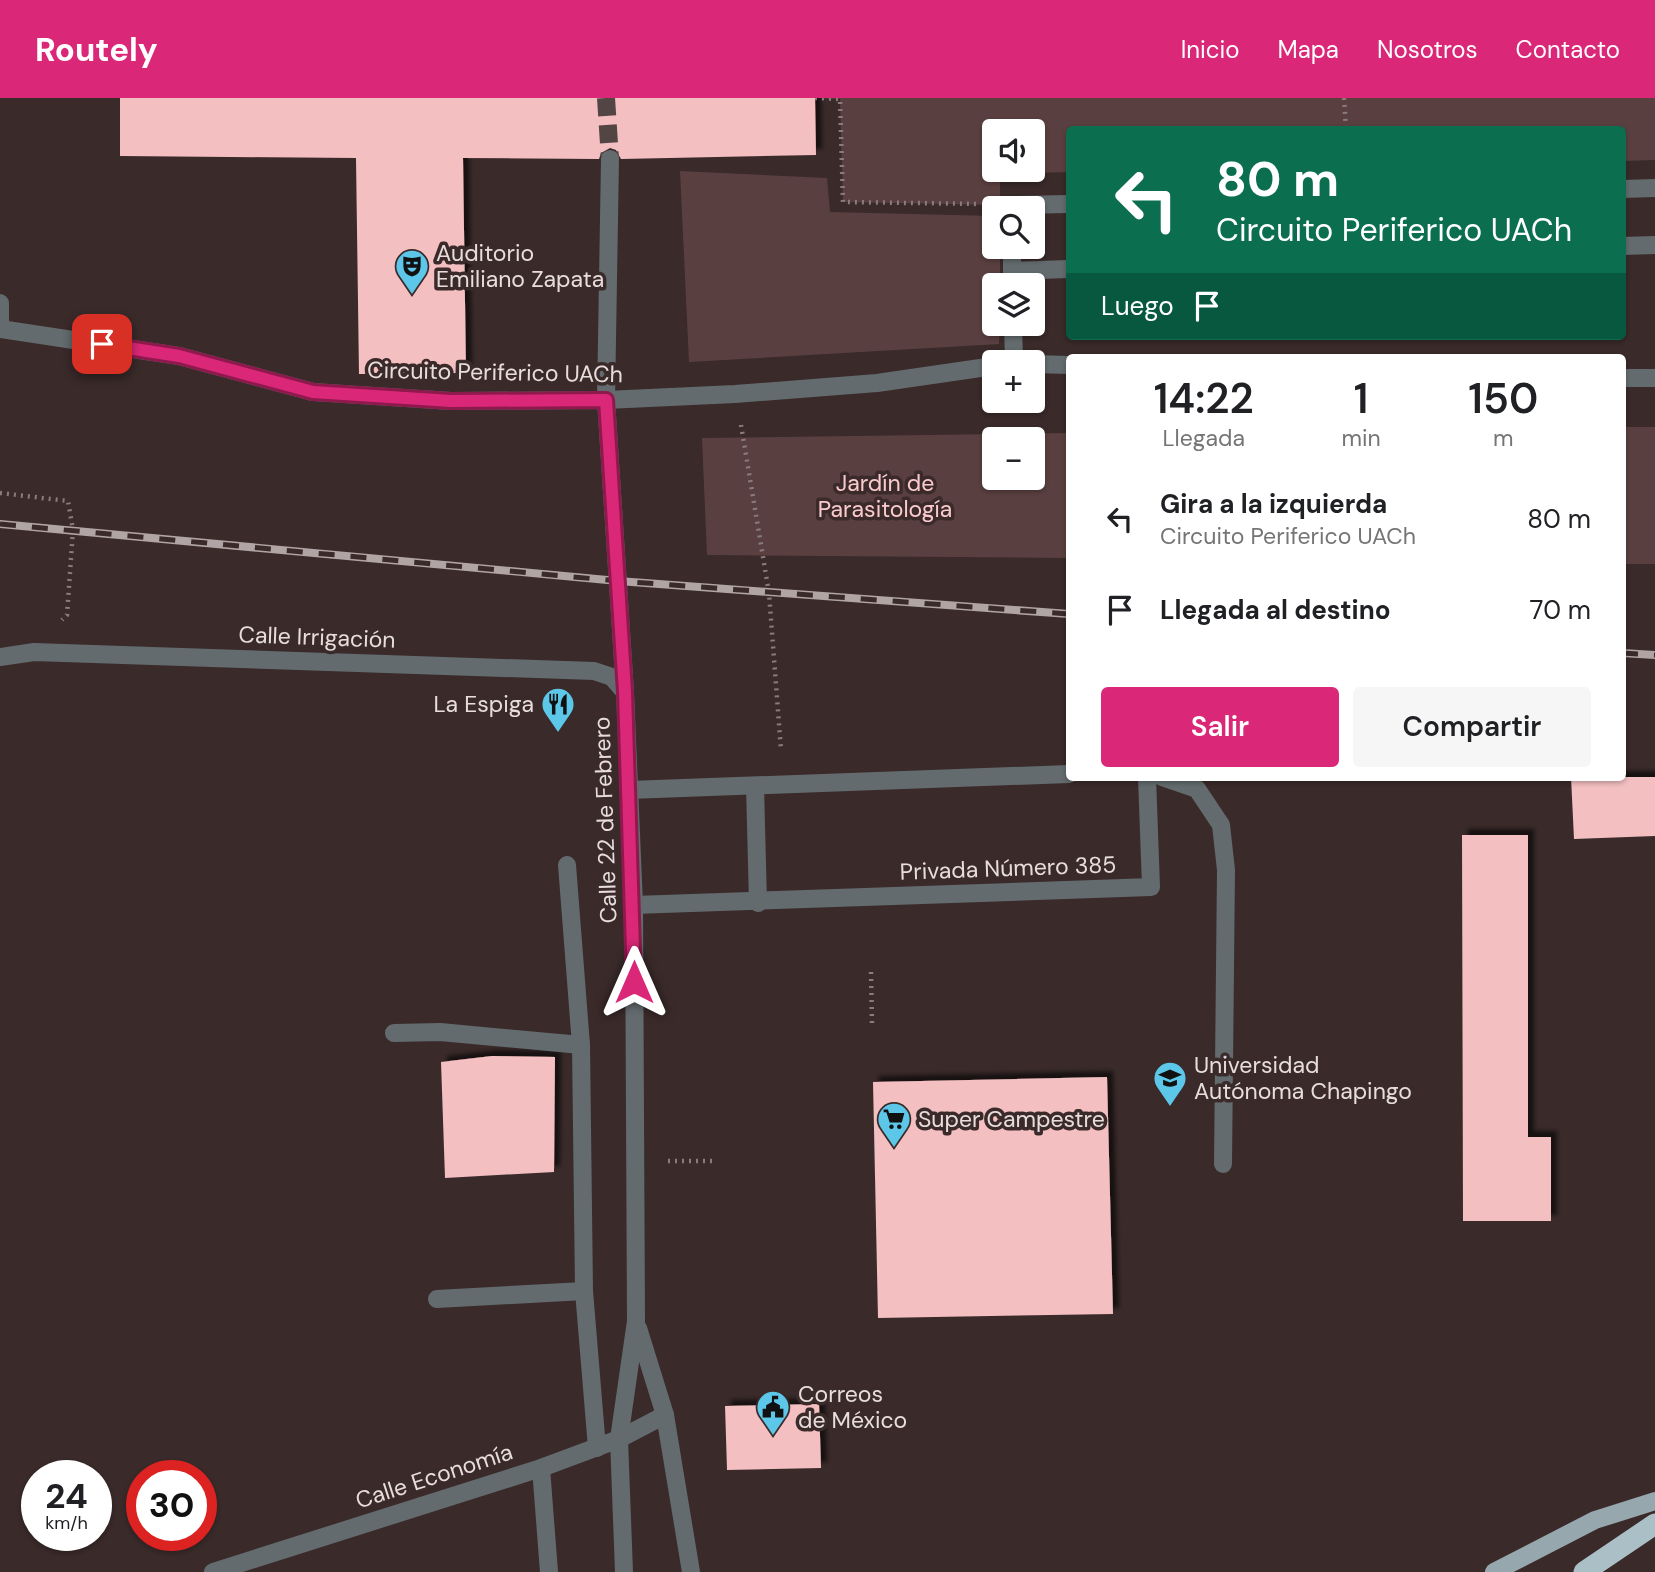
<!DOCTYPE html>
<html lang="es">
<head>
<meta charset="utf-8">
<style>
	:root { --surface:#fff; --page:#f6f6f6; --text:#202124; --muted:#757577; --accent:#db2777 }
	body { margin:0; font-family:"DM Sans",sans-serif; background:var(--page); color:var(--text); height:100vh; display:flex; flex-direction:column; font-size:26px; white-space:nowrap }
	* { box-sizing:border-box; margin:0 }
	p { font-size:23px; color:var(--muted) }
	.icon { flex:none; width:38px; height:38px; fill:none; stroke:currentColor; stroke-width:2; stroke-linecap:round; stroke-linejoin:round }
	.map { position:relative; flex:1; overflow:hidden }
	.panel { position:absolute; left:1066px; top:256px; width:560px; height:427px; display:flex; flex-direction:column; background:var(--surface); border-radius:7px; box-shadow:0 2px 5px #0004 }
	.panel>* { flex:none }
	.guide { position:absolute; left:1066px; top:28px; width:560px; height:214px; border-radius:7px; box-shadow:0 2px 5px #0004; background:#0b6e4f; color:#fff; overflow:hidden }
	.controls { position:absolute; left:982px; top:21px; display:grid; gap:14px }
	.controls a { display:grid; place-items:center; width:63px; height:63px; border-radius:7px; background:var(--surface); box-shadow:0 2px 5px #0004; font-size:35px }
	.speed { position:absolute; left:21px; top:1362px; display:flex; gap:14px; font-size:35px; font-weight:700; text-align:center }
	.speed>* { display:grid; place-content:center; width:91px; height:91px; border-radius:50%; background:var(--surface); box-shadow:0 2px 5px #0004; line-height:1 }
	.speed small { font-size:18px; font-weight:400 }
	.speed .limit { border:10px solid #d22; background:#fff; color:#111 }
	.pin { position:absolute; display:grid; place-items:center; width:60px; height:60px; color:#fff; margin:-30px; border-radius:14px; box-shadow:0 4px 10px #0006 }
	.me { position:absolute; width:77px; margin:-38px; rotate:0deg; stroke-linejoin:round; filter:drop-shadow(0 0 5px #0008) }
	.turn { display:flex; align-items:center; gap:24px; height:147px; padding:0 35px; font-size:32px }
	.turn .icon { width:91px; height:91px; stroke-width:2.5 }
	.turn b { display:block; font-size:49px; line-height:60px }
	.then { display:flex; align-items:center; height:66px; padding:0 35px; background:#0003; gap:14px; font-size:26px }
	.eta { display:flex; justify-content:space-evenly; align-items:center; height:119px; text-align:center }
	.eta b { font-size:42px; font-weight:600; line-height:49px }
	.button { display:flex; gap:14px; margin-top:auto; padding:14px 35px }
	.button a { flex:1; height:80px; border-radius:7px; background:var(--accent); color:#fff; font-size:28px; font-weight:600; line-height:80px; text-align:center }
	.button a+a { background:var(--page); color:var(--text) }
	ul { padding:0; list-style:none }
	li { display:flex; align-items:center; gap:21px; height:91px; padding:0 35px }
	li div { flex:1 }
	li b { display:block; font-size:26px }
	li em { font-style:normal }
	header { display:flex; align-items:center; gap:42px; box-sizing:border-box; height:98px; padding:0 35px; background:var(--accent); color:#fff }
	header strong { font-size:33px }
	nav { display:flex; gap:38px; margin-inline-start:auto; font-size:24px }
	.map>svg:first-child { display:block }
</style>
</head>
<body>
<header>
<strong>Routely</strong>
<nav><a>Inicio</a><a>Mapa</a><a>Nosotros</a><a>Contacto</a></nav>
</header>
<div class="map">
<svg width="1655" height="1474" viewBox="0 0 1655 1474">
	<defs>
		<filter id="shadow"><feDropShadow dx="6" dy="-6" stdDeviation="2" flood-color="#0009"/></filter>
	</defs>
	<rect width="100%" height="100%" fill="#3a2a2a"/>
	<g fill="#5a3f40" fill-rule="evenodd">
		<path d="M815,0H1655V62L1622,63V32H1069V74L1000,76V107L843,104L840,1ZM994,33H1032V72H994Z"/>
		<path d="M680,73L827,80L830,114L994,118V149H1000V187H994V226H1000L999,246L689,264Z"/>
		<rect x="1622" y="329" width="33" height="137"/>
		<path d="M1069,335V460L707,457L702,340ZM1032,341V380H994V341Z"/>
	</g>
	<g fill="#f3bfc1" filter="url(#shadow)">
		<path d="M120,0H815L816,57L621,61L616,52L610,50L601,55L599,61L463,60L466,275L359,276L356,60L120,58Z"/>
		<path d="M1571,679H1655V738L1574,741Z"/>
		<path d="M1462,737H1528V1039H1551V1123H1463Z"/>
		<path d="M492,958L555,959L554,1074L445,1080L441,964Z"/>
		<path d="M1107,979L1113,1216L878,1220L873,984Z"/>
		<path d="M819,1306L821,1370L727,1372L725,1308Z"/>
	</g>
	<g fill="none" stroke-linecap="round" stroke-linejoin="round">
		<path stroke="#544545" stroke-width="18" stroke-dasharray="18 9" stroke-linecap="butt" d="M606,0L610,61"/>
		<g stroke="#8a7c7c" stroke-width="4.5" stroke-dasharray="2 5" stroke-linecap="butt">
			<path d="M815,0L840,1L843,104L981,106"/>
			<path d="M1344,0L1346,32"/>
			<path d="M741,327L769,495L781,652"/>
			<path d="M0,395L68,403L73,432L67,517L62,522"/>
			<path d="M871,874L872,925"/>
			<path d="M668,1063H716"/>
		</g>
		<g stroke="#636b6e" stroke-width="18">
			<path d="M1622,91L1655,90"/>
			<path d="M1013,110V107L1069,106"/>
			<path d="M1622,148L1655,147"/>
			<path d="M1012,173L1069,171"/>
			<path d="M1012,187V149"/>
			<path d="M0,205V231"/>
			<path d="M1013,226L1014,264"/>
			<path d="M1162,679L1197,691L1221,727L1226,772L1223,1066"/>
			<path d="M755,688L758,805"/>
			<path d="M629,692L1069,676"/>
			<path d="M634,807L1151,789L1147,679"/>
		</g>
		<g stroke="#636b6e" stroke-width="18">
			<path d="M610,61L606,302L625,594L634,807L636,1223L619,1341L624,1474"/>
			<path d="M0,231L179,258L313,294L451,303L606,302L735,296L877,285L994,268"/>
			<path d="M1032,266L1069,267"/>
			<path d="M1622,280H1655"/>
			<path d="M0,559L34,554L594,573L612,579L625,594"/>
			<path d="M567,767L581,947L584,1193L597,1350"/>
			<path d="M394,935L440,934L581,947"/>
			<path d="M437,1201L584,1193"/>
			<path d="M638,1230L665,1317L691,1474"/>
			<path d="M541,1370L549,1474"/>
			<path d="M213,1474L541,1370L619,1341L665,1317"/>
		</g>
		<path stroke="#96a7ad" stroke-width="18" d="M1494,1474L1595,1422L1655,1403"/>
		<path stroke="#aabfc6" stroke-width="21" d="M1584,1474L1655,1426"/>
		<defs>
			<g id="rail">
				<path d="M0,426L618,483L1069,516"/>
				<path d="M1622,555L1655,557"/>
			</g>
		</defs>
		<use href="#rail" stroke="#b1a4a4" stroke-width="8"/>
		<use href="#rail" stroke="#3a2a2a" stroke-width="5" stroke-dasharray="16" stroke-linecap="butt"/>
	</g>
	<g fill="none" stroke-linecap="round" stroke-linejoin="round">
		<defs>
			<path id="route" d="M102,246L179,258L313,294L451,303L606,302L625,594L634,884"/>
		</defs>
		<use href="#route" stroke="#8e194d" stroke-width="18"/>
		<use href="#route" stroke="#db2777" stroke-width="12"/>
	</g>
	<defs>
		<symbol id="theatre-pin" viewBox="-11 -11 22 30"><path d="M0 17L-7.5 6A9.5 9.5 0 1 1 7.5 6Z" fill="#5cc7e8" stroke="#3a2a2a"/><path d="M-5-5.5Q0-4 5-5.5V0Q5 5 0 6Q-5 5-5 0ZM-3.3-2.5H-1v1.5H-3.3ZM1-2.5H3.3v1.5H1ZM-2.8 1Q0 5.5 2.8 1Z" fill="#111"/></symbol>
		<symbol id="restaurant-pin" viewBox="-11 -11 22 30"><path d="M0 17L-7.5 6A9.5 9.5 0 1 1 7.5 6Z" fill="#5cc7e8" stroke="#3a2a2a"/><path d="M-5-6h1v4h1v-4h1v4h1v-4h1v5L-1.5 .5V6h-2V.5L-5-1ZM5-6V6H3V1.5H1.5Q1.5-4 5-6Z" fill="#111"/></symbol>
		<symbol id="university-pin" viewBox="-11 -11 22 30"><path d="M0 17L-7.5 6A9.5 9.5 0 1 1 7.5 6Z" fill="#5cc7e8" stroke="#3a2a2a"/><path d="M0-5L7-2L0 1L-7-2ZM-4 1L0 2.5L4 1V4Q0 6-4 4Z" fill="#111"/></symbol>
		<symbol id="supermarket-pin" viewBox="-11 -11 22 30"><path d="M0 17L-7.5 6A9.5 9.5 0 1 1 7.5 6Z" fill="#5cc7e8" stroke="#3a2a2a"/><path d="M-6-5.5h2.5l.6 2H6L4.5 2H-2.5L-4.4-4H-6ZM-1.5 3.2a1.3 1.3 0 1 0 .1 0ZM3 3.2a1.3 1.3 0 1 0 .1 0Z" fill="#111"/></symbol>
		<symbol id="civic-pin" viewBox="-11 -11 22 30"><path d="M0 17L-7.5 6A9.5 9.5 0 1 1 7.5 6Z" fill="#5cc7e8" stroke="#3a2a2a"/><path d="M-.6-6.5H3V-4.5H.6V-3L4-1V1h2V6H-6V1h2V-1L-.6-3ZM-1.2 2.5V6h2.4V2.5Z" fill="#111"/></symbol>
	</defs>
	<g fill-rule="evenodd">
		<use href="#theatre-pin" x="393" y="149" width="38" height="52"/>
		<use href="#restaurant-pin" x="539" y="587" width="38" height="52"/>
		<use href="#university-pin" x="1151" y="961" width="38" height="52"/>
		<use href="#supermarket-pin" x="875" y="1002" width="38" height="52"/>
		<use href="#civic-pin" x="754" y="1290" width="38" height="52"/>
	</g>
	<g text-anchor="middle" dominant-baseline="central" stroke-width="7" stroke-linejoin="round" paint-order="stroke">
		<g font-size="23" fill="#e8dddd" stroke="#3a2a2a" text-anchor="start">
			<text x="436" y="155">Auditorio<tspan x="436" dy="26">Emiliano Zapata</tspan></text>
			<text x="534" y="606" text-anchor="end">La Espiga</text>
			<text x="1194" y="967">Universidad<tspan x="1194" dy="26">Autónoma Chapingo</tspan></text>
			<text x="918" y="1021">Super Campestre</text>
			<text x="798" y="1296">Correos<tspan x="798" dy="26">de México</tspan></text>
		</g>
		<g font-size="23" fill="#e8dddd" stroke="#3a2a2a">
			<text transform="translate(495 274) rotate(1)">Circuito Periferico UACh</text>
			<text transform="translate(317 539) rotate(2)">Calle Irrigación</text>
			<text transform="translate(605 722) rotate(-92)">Calle 22 de Febrero</text>
			<text transform="translate(1008 770) rotate(-2)">Privada Número 385</text>
			<text transform="translate(434 1378) rotate(-18)">Calle Economía</text>
		</g>
		<g font-size="23" fill="#facacc" stroke="#3a2a2a">
			<text x="885" y="385">Jardín de<tspan x="885" dy="26">Parasitología</tspan></text>
		</g>
	</g>
</svg>
<div class="controls">
<a><svg class="icon" aria-label="sound" viewBox="0 0 24 24"><path d="M4 9h4l5-4v14l-5-4H4zM17 9q2 3 0 6"/></svg></a>
<a><svg class="icon" aria-label="search" viewBox="0 0 24 24"><circle cx="10" cy="10" r="6"/><path d="M15 15l6 6"/></svg></a>
<a><svg class="icon" aria-label="layers" viewBox="0 0 24 24"><path d="M12 4l9 5-9 5-9-5zM3 14l9 5 9-5"/></svg></a>
<a>+</a>
<a>−</a>
</div>
<div class="speed"><div>24<small>km/h</small></div><div class="limit">30</div></div>
<div class="pin" style="left:102px;top:246px;background:#d93025"><svg class="icon" aria-label="arrive" viewBox="0 0 24 24"><path d="M6 21V4h12l-3 4 3 4H6"/></svg></div>
<svg class="me" style="left:634px;top:884px" viewBox="-20 -20 40 40"><path d="M0-17L14 15 0 8-14 15z" fill="#db2777" stroke="#fff" stroke-width="4"/></svg>
<div class="guide">
<div class="turn"><svg class="icon" aria-label="left" viewBox="0 0 24 24"><path d="M17 20v-9H6M10 6l-5 5 5 5"/></svg><div><b>80 m</b>Circuito Periferico UACh</div></div>
<div class="then">Luego<svg class="icon" aria-label="arrive" viewBox="0 0 24 24"><path d="M6 21V4h12l-3 4 3 4H6"/></svg></div>
</div>
<section class="panel">
<div class="eta">
<div><b>14:22</b><p>Llegada</p></div>
<div><b>1</b><p>min</p></div>
<div><b>150</b><p>m</p></div>
</div>
<ul>
<li><svg class="icon" aria-label="left" viewBox="0 0 24 24"><path d="M17 20v-9H6M10 6l-5 5 5 5"/></svg><div><b>Gira a la izquierda</b><p>Circuito Periferico UACh</p></div><em>80 m</em></li>
<li><svg class="icon" aria-label="arrive" viewBox="0 0 24 24"><path d="M6 21V4h12l-3 4 3 4H6"/></svg><div><b>Llegada al destino</b></div><em>70 m</em></li>
</ul>
<div class="button"><a>Salir</a><a>Compartir</a></div>
</section>
</div>
</body>
</html>
